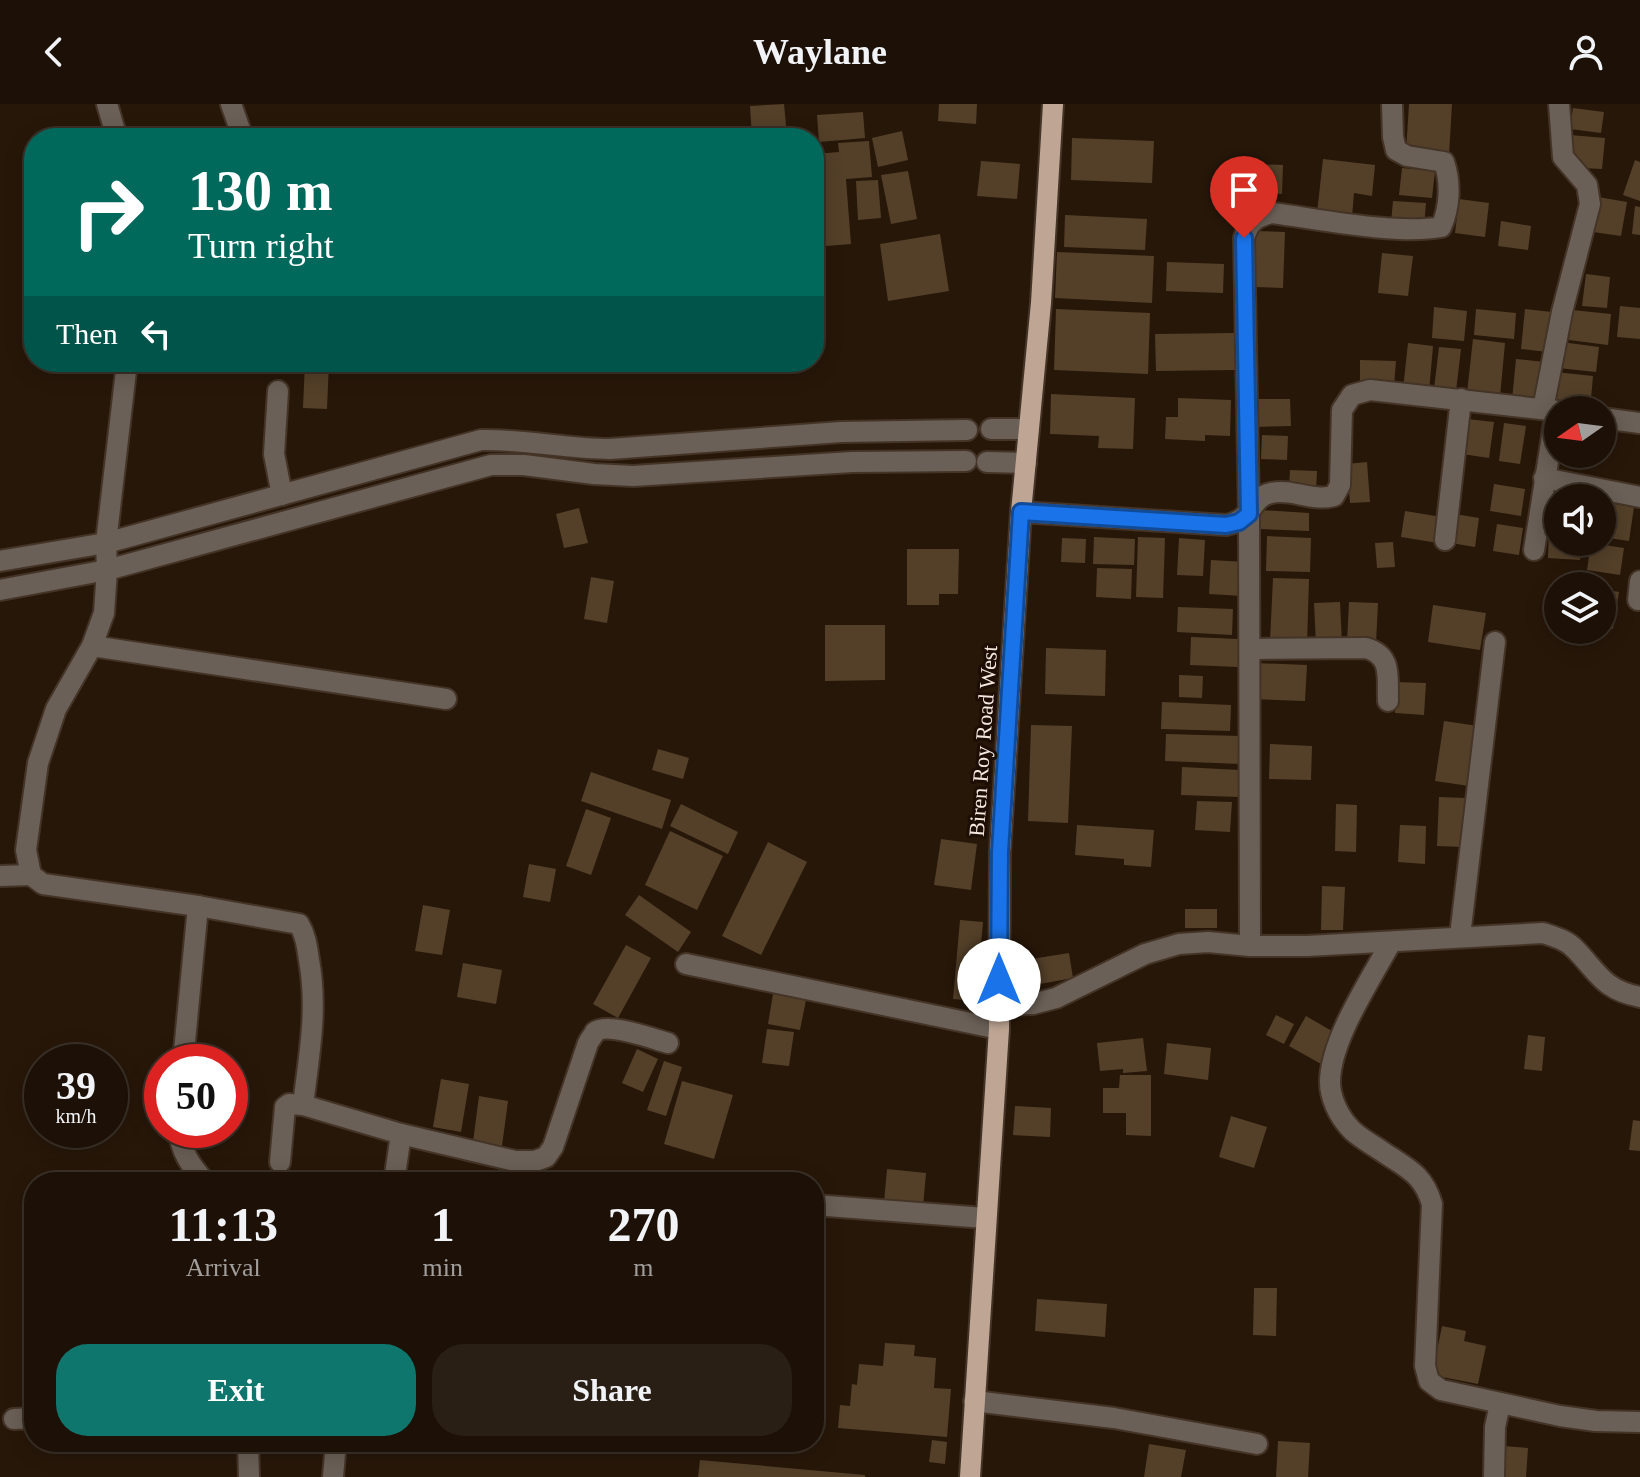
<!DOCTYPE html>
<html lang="en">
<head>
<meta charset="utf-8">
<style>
	:root { --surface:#1d1107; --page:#2a1f15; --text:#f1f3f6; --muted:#a09d9b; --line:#3b3128; --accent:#0f766e }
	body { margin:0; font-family:Georgia,serif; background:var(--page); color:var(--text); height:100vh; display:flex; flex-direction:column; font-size:30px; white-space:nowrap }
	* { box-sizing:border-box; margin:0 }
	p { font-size:26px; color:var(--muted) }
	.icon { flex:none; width:44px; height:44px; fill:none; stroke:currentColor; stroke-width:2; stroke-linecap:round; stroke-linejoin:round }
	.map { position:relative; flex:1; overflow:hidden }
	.side { position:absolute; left:24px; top:1068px; width:800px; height:280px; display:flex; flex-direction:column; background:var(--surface); border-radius:32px; box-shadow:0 4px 20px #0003,0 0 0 2px var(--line) }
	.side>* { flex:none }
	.top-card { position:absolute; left:24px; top:24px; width:800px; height:244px; border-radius:32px; box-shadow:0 4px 20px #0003,0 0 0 2px var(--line); background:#00695c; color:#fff; overflow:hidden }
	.needle { width:52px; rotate:256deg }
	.controls { position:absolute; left:1544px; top:292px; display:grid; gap:16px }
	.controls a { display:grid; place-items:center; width:72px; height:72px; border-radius:50%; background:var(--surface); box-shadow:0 4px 20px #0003,0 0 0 2px var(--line); font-size:40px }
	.speed { position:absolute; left:24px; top:940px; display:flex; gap:16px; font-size:40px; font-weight:700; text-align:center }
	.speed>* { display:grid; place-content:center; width:104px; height:104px; border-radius:50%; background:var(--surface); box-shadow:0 4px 20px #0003,0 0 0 2px var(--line); line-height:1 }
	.speed small { font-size:20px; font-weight:400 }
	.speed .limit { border:12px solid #d22; background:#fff; color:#111 }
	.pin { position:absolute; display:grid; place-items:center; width:68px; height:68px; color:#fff; margin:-82px -34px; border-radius:50% 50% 50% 0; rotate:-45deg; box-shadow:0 0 8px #0007 }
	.pin .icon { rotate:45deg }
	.me { position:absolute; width:88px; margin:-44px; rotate:0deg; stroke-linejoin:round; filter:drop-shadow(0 0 6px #0008) }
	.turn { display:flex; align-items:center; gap:28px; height:168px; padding:0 32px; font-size:36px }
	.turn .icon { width:104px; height:104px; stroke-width:2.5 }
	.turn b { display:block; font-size:56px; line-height:68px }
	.then { display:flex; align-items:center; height:76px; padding:0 32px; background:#0003; gap:16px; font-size:30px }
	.eta { display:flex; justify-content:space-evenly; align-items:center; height:136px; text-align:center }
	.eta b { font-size:48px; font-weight:800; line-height:56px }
	.cta { display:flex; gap:16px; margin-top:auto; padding:16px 32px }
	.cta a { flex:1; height:92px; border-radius:32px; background:var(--accent); color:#fff; font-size:32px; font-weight:800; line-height:92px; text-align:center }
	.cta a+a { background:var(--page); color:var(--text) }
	header { display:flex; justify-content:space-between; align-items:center; height:104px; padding:0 32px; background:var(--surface); font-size:36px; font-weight:800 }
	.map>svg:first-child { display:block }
</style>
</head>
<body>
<header><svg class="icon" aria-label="back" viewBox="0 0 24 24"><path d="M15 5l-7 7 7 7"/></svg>Waylane<svg class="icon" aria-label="person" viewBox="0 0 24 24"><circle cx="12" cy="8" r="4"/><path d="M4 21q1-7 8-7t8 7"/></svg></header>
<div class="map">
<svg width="1640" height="1373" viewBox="0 0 1640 1373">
	<rect width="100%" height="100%" fill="#271709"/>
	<g fill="#544029">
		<path d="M784,0L787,31L752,34L750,2Z"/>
		<path d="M939,0H977L976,20L938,17Z"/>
		<path d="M1409,0H1452L1449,51L1406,48Z"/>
		<path d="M1573,4L1604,8L1601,29L1570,25Z"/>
		<path d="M863,8L865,34L819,38L817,11Z"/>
		<path d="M276,22L279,34H252L250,29Z"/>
		<path d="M902,27L908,56L878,63L872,34Z"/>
		<path d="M1570,31L1605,34L1602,65L1581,64L1582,58L1567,56Z"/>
		<path d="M1072,34L1154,37L1152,79L1071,76Z"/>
		<path d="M869,37L872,73L846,75L851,140L814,143V50L839,48L838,39Z"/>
		<path d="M1323,55L1375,61L1372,92L1354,89L1352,113L1317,109Z"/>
		<path d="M1635,56L1640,58V97L1623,91Z"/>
		<path d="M981,57L1020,60L1017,95L977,92Z"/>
		<path d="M1249,60L1283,61L1282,90L1248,88Z"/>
		<path d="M1402,64L1435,67L1432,94L1399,91Z"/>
		<path d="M908,67L917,115L891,120L881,71Z"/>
		<path d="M878,76L881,114L858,116L856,77Z"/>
		<path d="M1598,93L1627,98L1621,132L1593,128Z"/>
		<path d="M1459,95L1489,99L1485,133L1455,129Z"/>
		<path d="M1393,97L1426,99L1424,122L1391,119Z"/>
		<path d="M1635,102L1640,103V131L1632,130Z"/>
		<path d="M1065,111L1147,115L1145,146L1064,143Z"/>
		<path d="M1501,117L1531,122L1528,146L1498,142Z"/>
		<path d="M1255,127L1285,128L1283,184L1254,183Z"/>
		<path d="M940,130L949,187L888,197L880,140Z"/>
		<path d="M1057,148L1154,152L1152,199L1055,194Z"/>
		<path d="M1382,149L1413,152L1408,192L1378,189Z"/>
		<path d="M1167,158L1224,160L1223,189L1166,187Z"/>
		<path d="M1586,170L1610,173L1607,204L1582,202Z"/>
		<path d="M1620,202L1640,204V235L1617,233Z"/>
		<path d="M1434,203L1467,207L1464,237L1432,234Z"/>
		<path d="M1056,205L1150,209L1148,270L1054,266Z"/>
		<path d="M1476,205L1516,209L1514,235L1474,231Z"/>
		<path d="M1525,205L1552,208L1547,248L1521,245Z"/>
		<path d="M1572,206L1611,210L1608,241L1569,236Z"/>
		<path d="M1235,229V266L1156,267L1155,230Z"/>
		<path d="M1473,235L1505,239L1500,293L1467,289Z"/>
		<path d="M1561,238L1599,243L1596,268L1558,264Z"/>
		<path d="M1408,239L1433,242L1429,288L1403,285Z"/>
		<path d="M1439,243L1461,245L1456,287L1434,285Z"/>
		<path d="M1516,255L1545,258L1541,299L1512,296Z"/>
		<path d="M1360,256L1396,257L1394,282L1360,281Z"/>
		<path d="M305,258H329L327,305L303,304Z"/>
		<path d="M1555,268L1593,272L1590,306L1552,302Z"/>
		<path d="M1051,290L1135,294L1133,345L1098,344L1099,332L1050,330Z"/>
		<path d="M1178,294L1231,296L1230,332L1205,331V337L1165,335L1166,313H1178Z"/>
		<path d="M1252,295H1290L1291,322L1253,323Z"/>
		<path d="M1467,315L1494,318L1489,354L1462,350Z"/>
		<path d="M1504,319L1526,322L1520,360L1499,357Z"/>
		<path d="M1262,331L1288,332L1287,356L1261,355Z"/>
		<path d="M1367,358L1370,398L1350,399L1347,360Z"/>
		<path d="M1290,366L1317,367L1316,387L1289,385Z"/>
		<path d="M1494,380L1525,385L1521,412L1490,407Z"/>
		<path d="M1602,398L1634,403L1629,437L1602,433Z"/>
		<path d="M579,404L588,439L564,444L556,410Z"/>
		<path d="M1260,406L1309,409V427L1260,425Z"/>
		<path d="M1405,407L1442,413L1438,439L1401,433Z"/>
		<path d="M1455,410L1479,414L1475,443L1451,439Z"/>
		<path d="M1497,420L1523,424L1519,451L1493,447Z"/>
		<path d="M1549,427L1558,428V438H1581L1580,456L1548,454Z"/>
		<path d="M1267,432L1311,434L1310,468L1266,467Z"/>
		<path d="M1094,433L1135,435L1134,461L1093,460Z"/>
		<path d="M1138,433L1165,434L1163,494L1136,493Z"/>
		<path d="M1062,434L1086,435L1085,459L1061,458Z"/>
		<path d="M1179,434L1205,436L1203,472L1177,471Z"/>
		<path d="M1393,438L1395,463L1377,464L1375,439Z"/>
		<path d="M1591,439L1624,444L1620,471L1587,466Z"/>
		<path d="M907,445H959L958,490H939V501H907Z"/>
		<path d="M1211,456L1245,458L1243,492L1209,490Z"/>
		<path d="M1097,464L1132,465L1131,495L1096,493Z"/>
		<path d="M591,473L614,477L607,519L584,515Z"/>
		<path d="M1273,474L1309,475L1307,540L1270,538Z"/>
		<path d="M1602,485L1619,488L1613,525L1602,523Z"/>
		<path d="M1340,498L1342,540L1316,541L1314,499Z"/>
		<path d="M1349,498L1378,499L1376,539L1347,538Z"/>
		<path d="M1433,501L1486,509L1480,546L1428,538Z"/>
		<path d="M1178,503L1233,505L1232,531L1177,528Z"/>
		<path d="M825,521H885V576L825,577Z"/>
		<path d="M1191,533L1239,535L1238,563L1190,561Z"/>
		<path d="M1046,544L1106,546L1105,592L1045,590Z"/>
		<path d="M1254,559L1307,561L1305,597L1253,595Z"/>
		<path d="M1179,571L1203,572L1202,594L1179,593Z"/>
		<path d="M1396,578L1426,579L1424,611L1395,609Z"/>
		<path d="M1162,598L1231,601L1230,627L1161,625Z"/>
		<path d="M1444,617L1478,622L1469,682L1435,677Z"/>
		<path d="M1031,621L1072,622L1068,719L1028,717Z"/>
		<path d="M1166,630L1240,632V660L1165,657Z"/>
		<path d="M1270,640L1312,642L1311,676L1269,675Z"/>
		<path d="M658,645L689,654L683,675L652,666Z"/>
		<path d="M1182,663L1240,666L1239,693L1181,691Z"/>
		<path d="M591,668L671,696L662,725L581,697Z"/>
		<path d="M1439,693L1466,694L1464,743L1437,742Z"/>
		<path d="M1197,697L1232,698L1230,728L1195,726Z"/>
		<path d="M681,700L738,728L728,750L670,722Z"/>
		<path d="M1336,700L1357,701L1356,748L1335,747Z"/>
		<path d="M586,705L611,714L591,771L566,762Z"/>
		<path d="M1077,721L1154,726L1151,763L1124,761V755L1075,751Z"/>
		<path d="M1400,721L1426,722L1425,760L1398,758Z"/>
		<path d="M670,727L723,752L697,806L645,781Z"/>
		<path d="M941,735L977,740L971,786L934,781Z"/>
		<path d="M768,738L807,758L761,851L722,832Z"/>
		<path d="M529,760L556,765L550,798L523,793Z"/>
		<path d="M1322,782L1345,783L1343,826H1321Z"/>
		<path d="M639,791L691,828L678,848L625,811Z"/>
		<path d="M423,801L450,806L442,851L415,847Z"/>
		<rect x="1185" y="805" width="32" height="19"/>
		<path d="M960,816L983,818L976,897L953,895Z"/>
		<path d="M626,841L651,854L618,914L593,900Z"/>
		<path d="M1069,849L1073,874L1029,882L1025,856Z"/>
		<path d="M463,859L502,866L496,900L457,893Z"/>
		<path d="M773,890L806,896L800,926L768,920Z"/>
		<path d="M1276,911L1294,920L1284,940L1266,931Z"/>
		<path d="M1306,912L1337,930L1321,960L1289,942Z"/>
		<path d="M767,925L794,928L789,962L762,959Z"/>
		<path d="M1528,931L1545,933L1542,967L1524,965Z"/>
		<path d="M1143,934L1147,967L1123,969V965L1100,967L1097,939Z"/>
		<path d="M1167,939L1211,944L1208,976L1164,970Z"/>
		<path d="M637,945L658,955L643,988L622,979Z"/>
		<path d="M664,957L682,963L666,1012L647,1006Z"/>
		<path d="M1120,971H1151V1032L1126,1031V1009H1103V984H1119Z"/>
		<path d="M441,975L469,980L461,1028L433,1023Z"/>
		<path d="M682,977L733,991L714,1055L664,1040Z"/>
		<path d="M479,992L508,997L502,1042L473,1038Z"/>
		<path d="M1015,1002L1051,1004L1050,1033L1013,1031Z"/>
		<path d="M1231,1012L1267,1023L1254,1064L1219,1053Z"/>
		<path d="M1633,1016L1640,1017V1047L1629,1046Z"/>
		<path d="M887,1065L926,1069L923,1103L884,1099Z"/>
		<path d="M471,1070L504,1076V1078H469Z"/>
		<path d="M1254,1184H1277L1276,1232L1253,1231Z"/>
		<path d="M1037,1195L1107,1200L1105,1233L1035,1227Z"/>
		<path d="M1442,1222L1466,1227L1464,1237L1486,1242L1478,1280L1432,1271Z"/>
		<path d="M885,1239L915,1241L914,1252L936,1254L934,1284L951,1285L947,1333L838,1324L840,1301L850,1302L852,1280L857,1281L859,1260L883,1262Z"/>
		<path d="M932,1336L947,1338L945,1360L929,1358Z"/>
		<path d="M1278,1337L1310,1339L1308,1373H1276Z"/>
		<path d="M1149,1340L1186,1346L1181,1373H1144Z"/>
		<path d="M1503,1342L1528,1344L1526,1373H1501Z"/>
		<path d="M700,1356L865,1371V1373H698Z"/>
	</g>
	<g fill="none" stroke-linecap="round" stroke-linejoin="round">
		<defs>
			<g id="minor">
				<path d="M107,0L117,34"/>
				<path d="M231,0L243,34"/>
				<path d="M127,258L106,439L107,466L104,509L92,542L56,605L38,659L26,746L31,771L43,780L198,802L183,958"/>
				<path d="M278,287L274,350L282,391"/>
				<path d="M1543,305L1562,208L1590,100L1587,81L1563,53L1559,0"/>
				<path d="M1602,314L1640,319"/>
				<path d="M991,325H1029"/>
				<path d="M987,358L1026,359"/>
				<path d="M1544,374L1640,393"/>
				<path d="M1021,408L1226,421C1255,415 1249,394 1271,389C1291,384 1312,398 1334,392L1340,381L1342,306L1352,291L1370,286L1558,307"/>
				<path d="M1445,436L1461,295"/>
				<path d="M1534,446L1556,307"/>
				<path d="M0,457L106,439L481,336C524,335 566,345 610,345L841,328L967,326"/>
				<path d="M0,486L107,466L491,361H524L594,370L633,372L852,358L966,357"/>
				<path d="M1638,496L1640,477"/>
				<path d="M92,542L446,595"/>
				<path d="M1250,545L1366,544C1393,552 1387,573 1388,597"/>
				<path d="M0,772L31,771"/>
				<path d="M198,802L299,820C306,832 307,843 309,856C318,905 309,952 303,1001L401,1030L515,1057H535L546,1053L553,1043L588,939C588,938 595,929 595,928C608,918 653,935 668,939"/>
				<path d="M1460,832L1495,538"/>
				<path d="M1391,838C1371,875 1330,936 1330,978C1330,993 1338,1011 1349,1023C1357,1033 1372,1040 1383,1048C1408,1065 1423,1070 1432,1100L1425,1262L1429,1277L1441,1286L1560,1312L1596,1317L1640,1318"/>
				<path d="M1250,842L1249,410L1244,134C1249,118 1255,113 1272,109C1319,115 1396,131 1441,123C1450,104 1451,78 1444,58L1407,52L1396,46L1393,33L1392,0"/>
				<path d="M686,860L999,925"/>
				<path d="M999,901L1033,900L1056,894L1145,850L1179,840L1208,838L1250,842H1307L1543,829C1555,833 1567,836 1576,846C1599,870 1604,886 1640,893"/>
				<path d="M179,1026C180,1047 191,1062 205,1078"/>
				<path d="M280,1058L285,1003L289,1000L303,1001"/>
				<path d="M394,1078L401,1030"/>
				<path d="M814,1101L985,1114"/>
				<path d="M974,1297L1114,1314L1257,1340"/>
				<path d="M14,1315L34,1314"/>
				<path d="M248,1338L249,1373"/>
				<path d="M333,1373L336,1338"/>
				<path d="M1494,1373L1495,1323L1500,1300"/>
			</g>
			<path id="major" d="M970,1373L999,925L1000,748L1021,408L1041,199L1053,0"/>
		</defs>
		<use href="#minor" stroke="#443427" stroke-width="24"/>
		<use href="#major" stroke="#443427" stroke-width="24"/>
		<use href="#minor" stroke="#6b6057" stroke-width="20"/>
		<use href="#major" stroke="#bfa694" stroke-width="20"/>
	</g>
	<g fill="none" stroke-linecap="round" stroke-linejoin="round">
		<defs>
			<path id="route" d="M999,876L1000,748L1021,408L1226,421L1239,418L1249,410L1244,134"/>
		</defs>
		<use href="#route" stroke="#114b97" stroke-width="20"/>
		<use href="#route" stroke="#1a73e8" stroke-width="14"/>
	</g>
	<g text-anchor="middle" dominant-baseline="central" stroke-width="6" stroke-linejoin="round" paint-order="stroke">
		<g font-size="22" fill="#f4e8e0" stroke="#1d0d03">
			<text transform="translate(983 637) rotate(-86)">Biren Roy Road West</text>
		</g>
	</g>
</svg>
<div class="controls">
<a><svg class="needle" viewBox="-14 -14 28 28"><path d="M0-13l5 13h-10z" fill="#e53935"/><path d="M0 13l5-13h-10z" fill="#a09d9b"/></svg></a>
<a><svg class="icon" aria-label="sound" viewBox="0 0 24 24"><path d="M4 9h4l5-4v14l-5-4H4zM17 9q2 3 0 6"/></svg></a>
<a><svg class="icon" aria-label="layers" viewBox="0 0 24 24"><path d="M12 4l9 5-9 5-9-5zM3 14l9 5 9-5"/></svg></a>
</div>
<div class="speed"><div>39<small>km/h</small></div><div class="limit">50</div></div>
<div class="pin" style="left:1244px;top:134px;background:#d93025"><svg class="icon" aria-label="arrive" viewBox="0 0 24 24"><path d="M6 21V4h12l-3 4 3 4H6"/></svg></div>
<svg class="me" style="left:999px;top:876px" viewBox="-20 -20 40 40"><circle r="19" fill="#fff"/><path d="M0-13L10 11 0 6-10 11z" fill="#1a73e8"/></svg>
<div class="top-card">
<div class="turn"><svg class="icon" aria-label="right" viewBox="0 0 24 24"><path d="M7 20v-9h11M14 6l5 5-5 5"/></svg><div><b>130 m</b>Turn right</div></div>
<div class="then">Then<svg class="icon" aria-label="left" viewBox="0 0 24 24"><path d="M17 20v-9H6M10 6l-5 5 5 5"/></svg></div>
</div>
<section class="side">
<div class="eta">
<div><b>11:13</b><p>Arrival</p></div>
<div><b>1</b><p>min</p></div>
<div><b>270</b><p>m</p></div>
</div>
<div class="cta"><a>Exit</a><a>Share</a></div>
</section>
</div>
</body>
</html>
